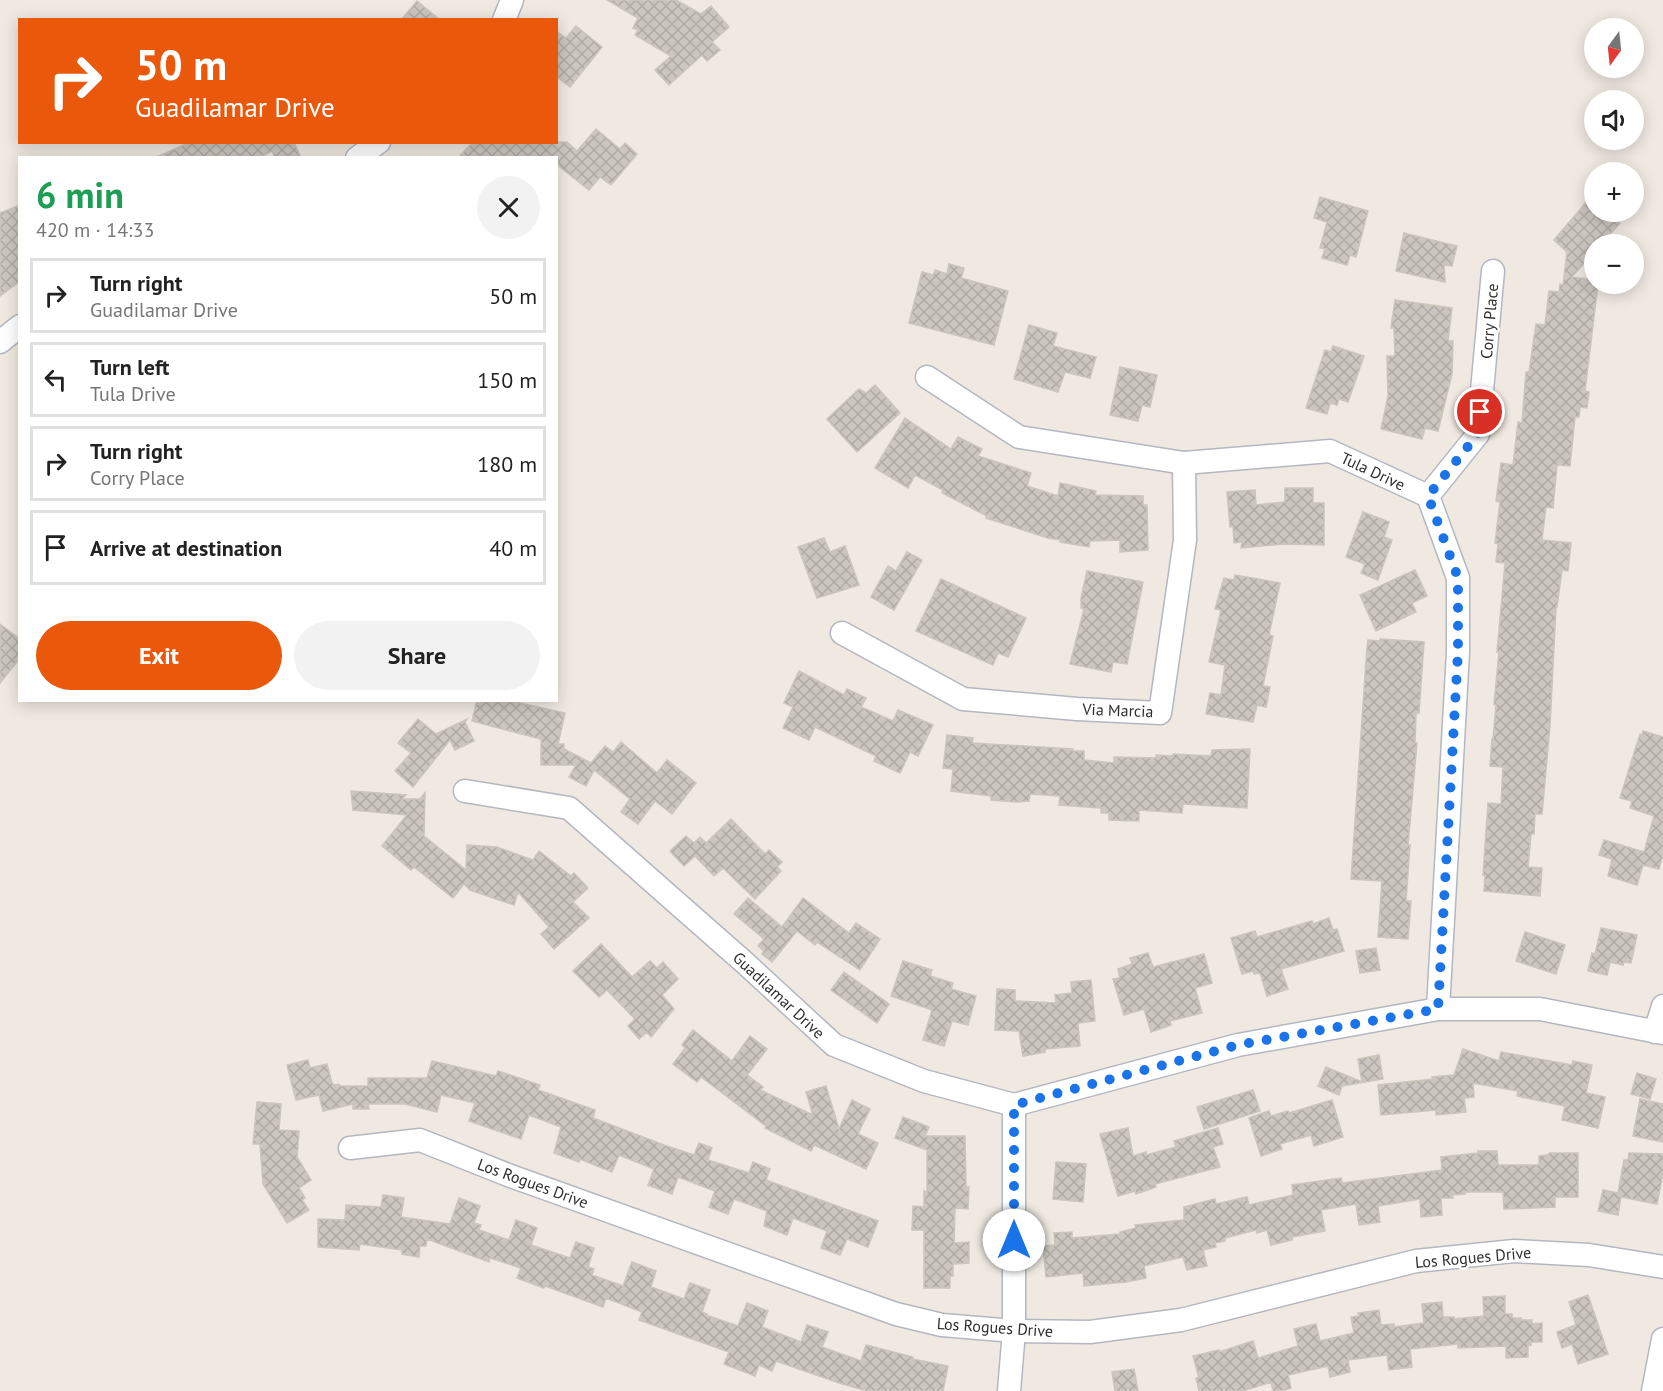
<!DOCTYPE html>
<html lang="en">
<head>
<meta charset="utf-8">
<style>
	:root { --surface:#fff; --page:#f2f2f2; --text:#222; --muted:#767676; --line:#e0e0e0; --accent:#ea580c }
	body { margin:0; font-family:"PT Sans",sans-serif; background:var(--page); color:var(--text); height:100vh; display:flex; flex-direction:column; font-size:22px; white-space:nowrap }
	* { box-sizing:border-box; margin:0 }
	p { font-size:20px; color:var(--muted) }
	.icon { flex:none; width:33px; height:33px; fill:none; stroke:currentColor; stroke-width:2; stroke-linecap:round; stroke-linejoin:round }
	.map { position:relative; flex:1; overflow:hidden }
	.drawer { position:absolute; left:18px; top:156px; width:540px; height:546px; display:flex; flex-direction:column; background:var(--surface); border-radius:0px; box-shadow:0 3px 15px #0003 }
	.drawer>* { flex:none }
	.banner { position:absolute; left:18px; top:18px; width:540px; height:126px; border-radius:0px; box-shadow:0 3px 15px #0003; background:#ea580c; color:#fff; overflow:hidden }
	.needle { width:39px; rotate:195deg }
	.fabs { position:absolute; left:1584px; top:18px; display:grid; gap:12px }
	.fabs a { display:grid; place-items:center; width:60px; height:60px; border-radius:50%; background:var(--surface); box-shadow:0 3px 15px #0003; font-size:30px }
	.pin { position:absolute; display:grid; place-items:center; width:51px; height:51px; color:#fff; margin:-26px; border:3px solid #fff; border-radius:50%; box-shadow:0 2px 6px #0007 }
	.me { position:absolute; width:66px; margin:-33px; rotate:0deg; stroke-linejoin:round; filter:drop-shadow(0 0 4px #0008) }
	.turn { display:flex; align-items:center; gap:21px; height:126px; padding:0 18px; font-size:27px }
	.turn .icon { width:78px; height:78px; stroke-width:2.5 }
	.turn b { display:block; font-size:42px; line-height:51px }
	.round { display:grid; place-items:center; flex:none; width:63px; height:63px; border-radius:32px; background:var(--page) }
	.summary { display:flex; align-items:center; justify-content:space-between; height:102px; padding:0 18px }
	h1 { font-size:36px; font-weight:700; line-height:45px; color:#1e9e55 }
	.button { display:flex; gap:12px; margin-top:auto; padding:12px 18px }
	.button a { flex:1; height:69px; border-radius:36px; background:var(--accent); color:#fff; font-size:24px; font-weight:700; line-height:69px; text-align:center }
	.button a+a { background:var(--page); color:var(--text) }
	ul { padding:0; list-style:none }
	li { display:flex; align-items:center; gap:18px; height:75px; margin:0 12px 9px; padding:0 6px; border:3px solid var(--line); border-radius:0px }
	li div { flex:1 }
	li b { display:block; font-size:22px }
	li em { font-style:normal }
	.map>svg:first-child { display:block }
</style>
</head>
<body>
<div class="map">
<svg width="1663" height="1391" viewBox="0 0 1663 1391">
	<defs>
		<pattern id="building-cross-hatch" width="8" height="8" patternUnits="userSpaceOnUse" patternTransform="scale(1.5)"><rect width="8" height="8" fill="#cbc7bf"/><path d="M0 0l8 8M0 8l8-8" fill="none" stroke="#afaba4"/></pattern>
	</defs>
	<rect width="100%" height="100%" fill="#efe9e1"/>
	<g fill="url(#building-cross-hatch)" stroke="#cbc5ba" stroke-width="1.5">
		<path d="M607,0H676L701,14L711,6L729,27L712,42L720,50L707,61L702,55L669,85L655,70L671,56L635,35L638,30L633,28L638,18Z"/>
		<path d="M417,1L440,20H401Z"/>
		<path d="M576,26L602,47L570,87L556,76V31L566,38Z"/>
		<path d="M596,129L620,149L625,143L637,154L611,185L600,177L589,190L556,164V158H458L473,142H567L577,151Z"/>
		<path d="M190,142H294L301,158H275L272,151L259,158H155Z"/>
		<path d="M1594,193V212H1607L1620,223L1601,244H1594V252L1572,277L1594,280V284H1598L1585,391L1589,392L1587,408L1580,407L1579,417H1575L1570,466L1557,465L1553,508L1546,507L1542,540L1571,543L1568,571L1562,570L1557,607H1556L1550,726L1542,814H1535L1534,834H1531L1528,867L1542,868L1540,896L1484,891L1485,876L1483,875L1488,803L1501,804L1503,767L1490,766L1492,739H1493L1496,705L1494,704L1499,652H1497L1505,563L1496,562L1498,544L1495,543L1500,502L1496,501L1501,463L1513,465L1518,422L1522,423L1526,372H1529L1536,324L1545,325L1549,291L1559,292L1560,284L1563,285L1567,252L1554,240Z"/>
		<path d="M1320,197L1368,211L1356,257L1350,255L1347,265L1322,258L1325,249L1320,248L1327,222L1314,218Z"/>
		<path d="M20,205V281L0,296V213Z"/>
		<path d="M1404,233L1457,246L1452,266L1444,265L1445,282L1396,271Z"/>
		<path d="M949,264L964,268L961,278L1008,291L994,345L909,323L922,272L933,275L935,270L947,274Z"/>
		<path d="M1395,300L1452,308L1448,341H1453L1452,374L1438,431L1425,428L1422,439L1381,429L1388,396L1387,356H1395L1394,328H1391Z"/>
		<path d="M1029,325L1057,333L1053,346L1096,357L1090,378L1065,372L1058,392L1014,379Z"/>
		<path d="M1333,346L1364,356L1348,402L1339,399L1337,405L1330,403L1327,414L1306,408L1325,350L1331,352Z"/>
		<path d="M1120,367L1157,375L1150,407L1142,405L1138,421L1110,415Z"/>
		<path d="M875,385L900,413L857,452L827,419L859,389L866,393Z"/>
		<path d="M905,418L951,449L958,437L982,449L978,456L1031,473L1027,486L1058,496L1060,483L1096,491L1095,495L1143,496V505H1147L1148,550L1120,552V540L1090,541L1089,547L1060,542V540L1048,538L986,518L987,516L942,493L943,490L915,475L908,488L875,468Z"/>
		<path d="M1285,488H1313V503H1324V545L1284,544L1241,548L1242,542L1234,543L1233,526L1230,527L1227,492L1255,490L1256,505L1285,502Z"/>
		<path d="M1363,512L1389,522L1384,537L1392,540L1378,580L1361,573L1365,564L1346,557Z"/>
		<path d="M824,538L830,552L845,546L859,585L817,598L798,547Z"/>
		<path d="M907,552L922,560L894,610L871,597L888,566L896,571Z"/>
		<path d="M1415,570L1427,596L1412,603L1416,612L1376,631L1360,595Z"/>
		<path d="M1087,571L1143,582L1127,664L1113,662L1111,672L1070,664L1084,609L1081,608V598Z"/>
		<path d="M1235,575L1280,583L1269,635L1273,636L1263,686L1270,687L1266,707L1257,705L1253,722L1206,714L1210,693L1221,695L1225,665L1209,662L1221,610L1215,609L1224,578L1234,580Z"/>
		<path d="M941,579L1026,618L1008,657L998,653L993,665L916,631Z"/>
		<path d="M0,624L20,639V658L0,683Z"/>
		<path d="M1380,639L1424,642L1419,713H1416L1415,743H1417L1408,845H1410L1406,901H1411L1408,939L1378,937L1382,881L1351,879L1367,647L1368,640L1381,641Z"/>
		<path d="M799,671L844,695L847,689L866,698L861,707L893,721L898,710L933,725L918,756L910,752L900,773L874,761L876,756L815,727L809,740L783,728L793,707L784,703Z"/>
		<path d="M477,700H507L565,713L558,744H564V749L591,763L605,746L613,752L621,742L657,773L667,760L696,783L672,814L655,801L638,824L621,812L630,799L594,770L586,786L569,777L576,765H541V739L472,721Z"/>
		<path d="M418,719L436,734L467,719L465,722L474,741L455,750L450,740L413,787L395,771L411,753L398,743Z"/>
		<path d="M1643,731L1663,737V855L1659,869L1643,865L1637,885L1608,876L1612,859L1599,855L1604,840L1644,852L1654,816L1630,808L1632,801L1620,798L1640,734L1642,735Z"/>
		<path d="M947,735L973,738L972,743L1073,749V751H1084V760L1114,763V757L1156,758V755L1173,756V754L1211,756L1212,750L1250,749L1247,808L1183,804L1182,813L1139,810V821L1109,820V813H1101V808L1059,805L1060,796L1030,794L1029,801L1017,802L991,800V796L951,791L953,769L943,768Z"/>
		<path d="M351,791L406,795L402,799H420L425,793L424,836L466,870L467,845L497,847L533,860L539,851L571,876L574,873L588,888L573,902L589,918L554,949L541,934L549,927L518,892L514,905L470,890L464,884L453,898L414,867L411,870L382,846L407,815L353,810Z"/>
		<path d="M731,819L765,854L769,850L782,862L777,867L781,871L755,899L723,868L714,876L695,856L684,866L670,851L686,836L694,843L700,837L706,843Z"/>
		<path d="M748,898L782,927L803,898L849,933L856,923L880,939L860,970L817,942L815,945L797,931L772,962L762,954L764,951L758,946L764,939L734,914Z"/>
		<path d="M1329,918L1333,930L1337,929L1344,951L1281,969L1288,989L1267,996L1260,973L1254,974L1253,971L1242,974L1231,938L1255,931L1257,937L1312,921L1313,924Z"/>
		<path d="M1601,928L1637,935L1631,963L1624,962L1623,965L1610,962L1607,975L1588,971L1592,953L1595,954Z"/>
		<path d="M1525,932L1565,945L1556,974L1516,961Z"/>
		<path d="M601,944L632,977L650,961L657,968L663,962L678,979L662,995L674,1009L651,1037L647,1032L639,1039L628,1026L635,1019L607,990L599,997L573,971Z"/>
		<path d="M1376,948L1380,970L1360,973L1356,951Z"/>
		<path d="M1148,953L1153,967L1204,954L1212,983L1195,988L1202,1013L1170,1021L1171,1025L1151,1032L1144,1009L1124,1015L1113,979L1120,978L1118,969L1132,964L1130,958Z"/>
		<path d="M903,961L932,970L930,976L953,983L951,989L976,996L968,1025L952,1021L944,1046L923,1040L932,1010L891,996Z"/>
		<path d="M844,972L889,1004L877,1023L831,990Z"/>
		<path d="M1091,980L1095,1021L1078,1023L1080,1046L1045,1049V1052L1023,1056L1019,1031L995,1030L997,989L1015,990V1001L1056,1003L1055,995L1072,993L1071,982Z"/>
		<path d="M693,1030L732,1061L750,1036L767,1049L747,1075L763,1087L760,1090L813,1115L806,1092L826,1086L839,1129L852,1100L870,1109L858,1134L878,1143L866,1169L814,1145L811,1151L765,1128L766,1126L701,1077L697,1082L673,1064L685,1048L682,1045Z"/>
		<path d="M1463,1049L1499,1061L1501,1052L1572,1065L1573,1061L1592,1065L1586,1093L1605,1097L1598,1128L1562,1120L1565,1106L1517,1096L1518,1091L1473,1083L1474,1097L1464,1098L1466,1112L1436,1115V1110L1381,1115L1378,1085L1433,1079L1432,1077L1454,1075Z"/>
		<path d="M1379,1055L1383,1079L1342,1086L1339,1095L1318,1086L1326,1067L1362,1082L1358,1059Z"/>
		<path d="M308,1060L310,1068L327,1064L332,1083L334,1085L339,1084L340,1086H368V1078H427L432,1061L496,1076L498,1071L540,1085L538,1090L595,1110L593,1118L664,1145L694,1155L699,1143L712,1148L708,1160L749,1173L753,1162L770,1169L766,1180L878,1221L868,1247L847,1239L840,1255L821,1248L827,1231L793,1218L787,1235L764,1226L767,1211L734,1199L728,1214L709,1207L715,1191L678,1177L672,1194L648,1185L654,1169L619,1155L612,1172L580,1159L579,1162L554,1153L561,1127L529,1115L521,1139L469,1121L475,1103L441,1095L437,1112L405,1104H368L369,1109H353V1104L323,1111L319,1095L296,1100L287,1065Z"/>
		<path d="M1637,1073L1656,1079L1650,1099L1631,1094Z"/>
		<path d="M1253,1090L1260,1111L1204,1129L1197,1107Z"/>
		<path d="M1640,1099L1663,1104V1142L1633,1136Z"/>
		<path d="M1332,1100L1343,1137L1314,1146L1311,1135L1280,1144L1282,1149L1261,1156L1249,1118L1269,1111L1271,1116L1288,1111L1289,1113Z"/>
		<path d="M257,1102L281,1104L279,1130L299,1131L297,1157L311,1180L299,1188L305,1198L302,1200L309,1210L287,1223L263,1184L260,1144H253Z"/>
		<path d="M903,1117L929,1127L925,1136H965L966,1187H969L968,1209L955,1208L954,1243L969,1242V1263L953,1264V1276H950V1288H924V1230H912L913,1206L924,1207V1191L927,1192V1150L895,1138Z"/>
		<path d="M1128,1128L1133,1156L1146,1152V1155L1176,1147L1174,1141L1218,1128L1223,1144L1213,1147L1220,1167L1155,1184L1156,1187L1136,1194L1135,1191L1118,1196L1100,1134Z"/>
		<path d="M1478,1151H1497L1498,1165H1539V1156L1547,1155L1550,1153H1578V1197H1555V1207L1504,1209L1503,1192H1465V1194L1452,1195L1453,1198H1441L1442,1215L1421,1217L1420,1199L1378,1206L1380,1222L1359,1225L1356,1204L1321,1210L1325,1231L1292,1237V1240L1271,1245L1267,1230L1257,1233L1256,1230L1225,1238V1241L1215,1243L1216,1247L1203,1250L1207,1266L1187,1270L1183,1257L1144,1266L1146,1278L1126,1282L1084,1286L1083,1273L1046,1277L1043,1246L1055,1245L1054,1233L1072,1232V1238L1120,1234V1232L1136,1228L1135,1225L1184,1220V1207L1215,1199L1216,1204L1247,1197L1249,1205L1293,1195L1292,1185L1341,1178L1342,1183L1442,1170L1441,1157L1478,1153Z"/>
		<path d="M1629,1153L1663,1154V1174L1657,1204L1621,1197L1618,1215L1598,1211L1603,1190L1618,1193L1624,1160H1628Z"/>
		<path d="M1056,1162L1086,1164L1083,1202L1053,1199Z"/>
		<path d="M383,1195L404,1198L401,1217L450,1224L459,1198L480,1206L474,1223L481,1225L479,1230L509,1240L516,1220L537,1228L531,1245L570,1258L576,1242L594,1248L588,1267L594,1269L592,1275L623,1286L632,1262L656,1271L651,1287L684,1299L690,1283L710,1290L702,1312L707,1314L706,1315L738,1326L747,1303L768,1311L762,1327L801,1342L807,1325L828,1332L822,1347L861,1361L866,1345L913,1357V1359L948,1366L943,1391H867L839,1383L776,1361L772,1371L759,1365L755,1376L724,1364L729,1352L639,1320L642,1312L606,1298L603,1307L545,1286L544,1288L517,1278L521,1268L490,1258L489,1262L427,1239L426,1246H420L419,1257L402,1254V1250L360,1244L359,1250L318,1247V1219L345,1220L346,1205L381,1207Z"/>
		<path d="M1588,1295L1608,1354L1578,1364L1572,1344L1562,1348L1557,1332L1576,1325L1569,1302Z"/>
		<path d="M1505,1296V1314H1512V1318H1521V1320H1532V1324L1542,1323V1342H1531V1345L1528,1344V1357L1506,1358V1346L1458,1348V1344L1410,1349L1412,1367L1389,1370L1387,1355L1348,1360L1350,1372L1330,1377L1328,1366L1288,1375L1291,1388L1282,1391H1273L1271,1382L1243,1391H1199L1196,1378H1199L1193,1356L1219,1350V1352L1253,1341L1258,1358L1298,1346L1294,1329L1316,1324L1320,1341L1354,1333L1351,1317L1359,1316L1358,1313L1379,1310L1381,1325L1394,1324V1327L1424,1323L1422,1304L1442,1302L1443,1317H1454V1319L1484,1316L1483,1297Z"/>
		<path d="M1134,1369L1138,1391H1115L1112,1372Z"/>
	</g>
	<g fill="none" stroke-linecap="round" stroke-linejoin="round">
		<defs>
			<g id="street">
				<path d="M504,20L512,0"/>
				<path d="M357,158L379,142"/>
				<path d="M0,342L20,326"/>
				<path d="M927,377L1019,437L1184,463L1330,451L1428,496L1458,578V652L1438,1009"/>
				<path d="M1428,496L1478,434L1493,271"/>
				<path d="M842,633L963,699L1077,709L1160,713L1185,540L1184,463"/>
				<path d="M465,791L569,808L745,963L834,1045L924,1081L1014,1105L1238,1045L1438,1009H1540L1663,1033"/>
				<path d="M1655,1032L1663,1006"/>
				<path d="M350,1148L420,1140L508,1175L896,1314L942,1325L1014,1331L1090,1332L1181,1320L1416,1261L1514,1251L1589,1255L1663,1267"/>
				<path d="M1009,1391L1014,1331V1105"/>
				<path d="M1653,1391L1663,1339"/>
			</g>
		</defs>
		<use href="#street" stroke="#b4b7c1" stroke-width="25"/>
		<use href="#street" stroke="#fff" stroke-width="22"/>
	</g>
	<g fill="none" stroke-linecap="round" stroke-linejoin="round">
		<path stroke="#1a73e8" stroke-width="10" stroke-dasharray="0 18" d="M1014,1240V1105L1238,1045L1438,1009L1458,652V578L1428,496L1478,434L1480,412"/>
	</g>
	<g text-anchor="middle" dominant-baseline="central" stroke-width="5" stroke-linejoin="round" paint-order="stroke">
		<g font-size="16" fill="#2e2e2e" stroke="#fff">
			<text transform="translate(1489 321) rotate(-85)">Corry Place</text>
			<text transform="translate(1373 471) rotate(25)">Tula Drive</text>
			<text transform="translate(1118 710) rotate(2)">Via Marcia</text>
			<text transform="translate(779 995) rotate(43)">Guadilamar Drive</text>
			<text transform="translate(533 1183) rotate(20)">Los Rogues Drive</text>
			<text transform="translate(1473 1257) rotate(-5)">Los Rogues Drive</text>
			<text transform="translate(995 1327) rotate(4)">Los Rogues Drive</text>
		</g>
	</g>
</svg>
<div class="fabs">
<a><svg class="needle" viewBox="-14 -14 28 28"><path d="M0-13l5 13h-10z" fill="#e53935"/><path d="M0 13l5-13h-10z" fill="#767676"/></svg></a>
<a><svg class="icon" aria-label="sound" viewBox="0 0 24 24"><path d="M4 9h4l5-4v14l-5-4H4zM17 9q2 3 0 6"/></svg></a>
<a>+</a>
<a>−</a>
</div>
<div class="pin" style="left:1480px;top:412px;background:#d93025"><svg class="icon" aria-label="arrive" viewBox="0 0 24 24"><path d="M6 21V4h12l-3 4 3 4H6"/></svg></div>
<svg class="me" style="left:1014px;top:1240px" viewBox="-20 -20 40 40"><circle r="19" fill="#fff"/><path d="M0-13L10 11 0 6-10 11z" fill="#1a73e8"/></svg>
<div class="banner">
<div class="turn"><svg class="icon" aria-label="right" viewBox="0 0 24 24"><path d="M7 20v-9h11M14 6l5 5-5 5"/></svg><div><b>50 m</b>Guadilamar Drive</div></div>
</div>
<section class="drawer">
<div class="summary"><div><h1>6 min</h1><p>420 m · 14:33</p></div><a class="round"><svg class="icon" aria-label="close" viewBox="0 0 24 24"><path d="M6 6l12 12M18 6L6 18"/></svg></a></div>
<ul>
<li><svg class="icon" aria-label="right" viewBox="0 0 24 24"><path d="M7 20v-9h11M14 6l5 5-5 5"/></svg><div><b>Turn right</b><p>Guadilamar Drive</p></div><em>50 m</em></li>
<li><svg class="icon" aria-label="left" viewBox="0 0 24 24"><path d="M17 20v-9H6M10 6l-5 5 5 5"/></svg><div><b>Turn left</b><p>Tula Drive</p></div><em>150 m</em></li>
<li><svg class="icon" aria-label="right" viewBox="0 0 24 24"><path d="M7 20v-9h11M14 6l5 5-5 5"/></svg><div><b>Turn right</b><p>Corry Place</p></div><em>180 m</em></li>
<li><svg class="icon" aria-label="arrive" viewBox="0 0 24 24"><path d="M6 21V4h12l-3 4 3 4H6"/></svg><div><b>Arrive at destination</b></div><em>40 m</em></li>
</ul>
<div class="button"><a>Exit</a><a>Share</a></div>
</section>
</div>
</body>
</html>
